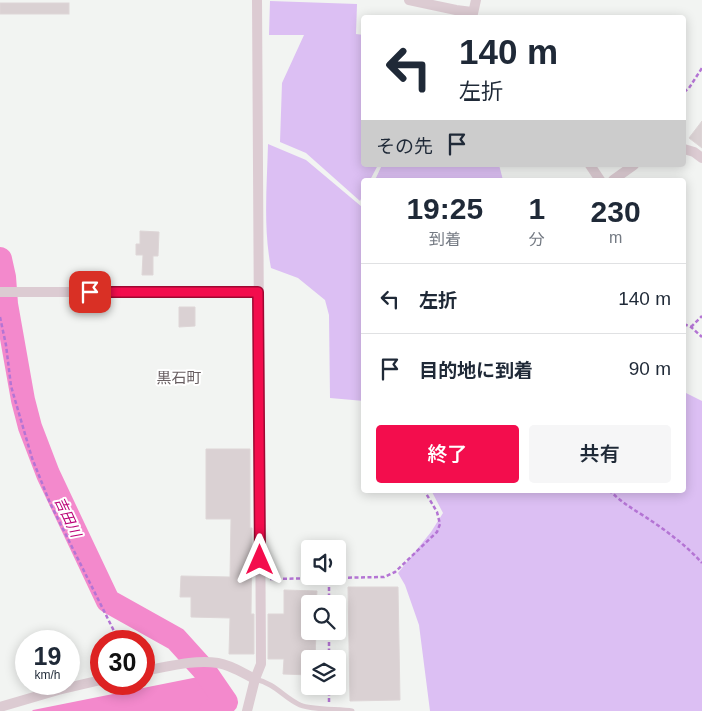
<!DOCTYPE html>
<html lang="ja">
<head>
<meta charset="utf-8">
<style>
	:root { --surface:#fff; --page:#f6f6f7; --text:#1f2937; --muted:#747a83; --line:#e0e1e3; --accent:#f30d4d }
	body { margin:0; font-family:Arial,"Noto Sans JP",sans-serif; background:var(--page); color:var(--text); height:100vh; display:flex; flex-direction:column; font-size:19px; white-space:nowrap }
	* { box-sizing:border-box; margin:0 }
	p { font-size:16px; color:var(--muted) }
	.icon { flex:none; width:28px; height:28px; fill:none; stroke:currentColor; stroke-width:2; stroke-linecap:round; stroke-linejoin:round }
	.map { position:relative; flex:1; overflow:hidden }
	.side { position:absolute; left:361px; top:178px; width:325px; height:315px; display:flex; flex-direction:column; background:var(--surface); border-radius:5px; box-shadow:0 2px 12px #0003 }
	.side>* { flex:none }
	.top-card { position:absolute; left:361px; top:15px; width:325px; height:152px; border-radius:5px; box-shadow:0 2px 12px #0003; background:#fff; color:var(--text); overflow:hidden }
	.fabs { position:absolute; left:301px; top:540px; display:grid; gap:10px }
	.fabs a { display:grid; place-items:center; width:45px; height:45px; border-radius:5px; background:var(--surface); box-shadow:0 2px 12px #0003; font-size:25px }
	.speed { position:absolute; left:15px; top:630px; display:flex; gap:10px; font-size:25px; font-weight:700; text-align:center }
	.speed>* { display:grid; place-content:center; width:65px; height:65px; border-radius:50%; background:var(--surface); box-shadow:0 2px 12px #0003; line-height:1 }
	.speed small { font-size:12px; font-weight:400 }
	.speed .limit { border:8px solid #d22; background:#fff; color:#111 }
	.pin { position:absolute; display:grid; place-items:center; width:42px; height:42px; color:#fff; margin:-21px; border-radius:10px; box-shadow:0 2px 8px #0006 }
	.me { position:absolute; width:55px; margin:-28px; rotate:0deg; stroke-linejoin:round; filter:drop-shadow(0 0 4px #0008) }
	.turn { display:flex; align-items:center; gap:18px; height:105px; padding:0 15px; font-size:22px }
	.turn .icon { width:65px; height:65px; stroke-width:2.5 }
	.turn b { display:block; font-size:35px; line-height:42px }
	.then { display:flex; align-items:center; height:48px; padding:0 15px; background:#0003; gap:10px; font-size:19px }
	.eta { display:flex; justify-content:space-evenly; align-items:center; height:85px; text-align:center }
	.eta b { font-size:30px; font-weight:600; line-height:35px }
	.cta { display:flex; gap:10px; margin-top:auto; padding:10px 15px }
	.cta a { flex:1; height:58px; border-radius:5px; background:var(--accent); color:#fff; font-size:20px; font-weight:600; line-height:58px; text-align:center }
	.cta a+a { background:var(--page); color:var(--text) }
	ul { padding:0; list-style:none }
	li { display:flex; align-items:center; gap:15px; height:70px; padding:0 15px; border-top:1px solid var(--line) }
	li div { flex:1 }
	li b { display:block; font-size:19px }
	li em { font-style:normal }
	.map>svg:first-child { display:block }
</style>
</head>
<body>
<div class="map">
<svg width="702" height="711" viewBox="0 0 702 711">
	<rect width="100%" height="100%" fill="#f2f4f2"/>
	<g fill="#dcbff3">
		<path d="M270,1L357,4L356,34L364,35V165H378L370,180H364V193L360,201L306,153L280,142L282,83L304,35H269Z"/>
		<path d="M268,144L306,160L362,207L364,203V401L330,398L329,315L325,300L298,278L271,268C263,227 267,186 268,144Z"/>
		<path d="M382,165H499L503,180H375Z"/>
		<path d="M684,392L702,401V711H430L419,625L405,585L398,573L431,532L443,513L431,490H684Z"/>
	</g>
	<path fill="#f389cc" d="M198,677L226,711H32L33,710Z"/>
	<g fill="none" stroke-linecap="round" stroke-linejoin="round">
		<path stroke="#f389cc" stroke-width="24" d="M0,259L4,277L6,304L23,400L30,427L48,474L108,601L176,639L204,670L226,702L219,708L211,711"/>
	</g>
	<g fill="#dad1d3" stroke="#ded6d7">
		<rect x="0" y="3" width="69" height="11"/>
		<path d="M702,121V148L689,138Z"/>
		<path d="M140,231L159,232L158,256H153V275H142L143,255H136V244H140Z"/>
		<path d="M179,307H195V326L179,327Z"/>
		<path d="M206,449H250V528H252L251,614H254V654H229L230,618L191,617V597H180L181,576L230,577L231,519H206Z"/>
		<path d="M348,587H398L400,700L350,701Z"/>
		<path d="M284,590L317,591L316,604H310V631H316L315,659H310V675L283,674L284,659H268V614H284Z"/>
	</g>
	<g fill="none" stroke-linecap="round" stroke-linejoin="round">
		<g stroke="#b474d4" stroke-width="2.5" stroke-dasharray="4 2.5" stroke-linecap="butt">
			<path d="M684,92L689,88L702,68"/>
			<path d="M0,317L6,345L11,386L32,458L50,503L119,641"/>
			<path d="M684,324L691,327L702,337"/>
			<path d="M691,327L702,316"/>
			<path d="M609,490C620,501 631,508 644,516C664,529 686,545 702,563"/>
			<path d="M270,579L384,577L395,572L437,532L440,524L437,512L424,490"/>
			<path d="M329,604V578"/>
			<path d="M329,659V631"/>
			<path d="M329,702V686"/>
		</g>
		<path stroke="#dccbd2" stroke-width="5" d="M255,679C276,684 283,697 300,705C311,710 339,709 352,711"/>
		<g stroke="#dccbd2" stroke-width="10">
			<path d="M409,0L456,10L472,12"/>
			<path d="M472,18L476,0"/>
			<path d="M684,149L694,152L702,158"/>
			<path d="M590,165L600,180"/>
			<path d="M613,180L634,165"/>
			<path d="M0,292H258"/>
			<path d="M144,671C167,667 194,659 218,663C231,665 243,673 255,679"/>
			<path d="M0,707L58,690L101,680"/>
			<path d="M247,711L255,679L261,664L257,0"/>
		</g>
	</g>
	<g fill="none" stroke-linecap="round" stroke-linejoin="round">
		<defs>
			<path id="route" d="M90,292H258L260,560"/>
		</defs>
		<use href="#route" stroke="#9e0832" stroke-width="12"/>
		<use href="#route" stroke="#f30d4d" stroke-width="9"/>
	</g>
	<g text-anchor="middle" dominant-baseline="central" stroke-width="4" stroke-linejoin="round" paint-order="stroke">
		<g font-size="14" font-style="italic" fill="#bb0277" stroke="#fff">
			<text transform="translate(68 517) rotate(65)">吉田川</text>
		</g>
		<g font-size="15" fill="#685e61" stroke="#fff">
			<text x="179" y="377">黒石町</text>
		</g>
	</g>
</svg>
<div class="fabs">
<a><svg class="icon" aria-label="sound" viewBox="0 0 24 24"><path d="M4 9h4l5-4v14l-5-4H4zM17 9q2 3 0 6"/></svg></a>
<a><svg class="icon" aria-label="search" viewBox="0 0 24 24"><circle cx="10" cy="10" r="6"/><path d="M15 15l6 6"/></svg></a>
<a><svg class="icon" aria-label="layers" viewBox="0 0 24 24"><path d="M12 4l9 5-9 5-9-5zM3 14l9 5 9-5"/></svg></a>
</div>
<div class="speed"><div>19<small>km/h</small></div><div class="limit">30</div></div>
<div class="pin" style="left:90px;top:292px;background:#d93025"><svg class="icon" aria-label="arrive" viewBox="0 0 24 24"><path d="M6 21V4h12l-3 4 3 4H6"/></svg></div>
<svg class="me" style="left:260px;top:560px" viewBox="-20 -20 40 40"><path d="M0-17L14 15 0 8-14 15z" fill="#f30d4d" stroke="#fff" stroke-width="4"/></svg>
<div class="top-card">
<div class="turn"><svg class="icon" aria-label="left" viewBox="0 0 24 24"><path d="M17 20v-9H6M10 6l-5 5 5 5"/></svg><div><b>140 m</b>左折</div></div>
<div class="then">その先<svg class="icon" aria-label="arrive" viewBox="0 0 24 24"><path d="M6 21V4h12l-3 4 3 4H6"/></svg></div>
</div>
<section class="side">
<div class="eta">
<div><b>19:25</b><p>到着</p></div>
<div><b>1</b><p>分</p></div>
<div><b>230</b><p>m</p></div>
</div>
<ul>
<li><svg class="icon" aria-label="left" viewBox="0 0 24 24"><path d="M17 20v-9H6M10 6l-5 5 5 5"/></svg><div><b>左折</b></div><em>140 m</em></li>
<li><svg class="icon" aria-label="arrive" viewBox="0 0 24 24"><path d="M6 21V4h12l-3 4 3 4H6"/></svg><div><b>目的地に到着</b></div><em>90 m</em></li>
</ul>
<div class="cta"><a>終了</a><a>共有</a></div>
</section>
</div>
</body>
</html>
